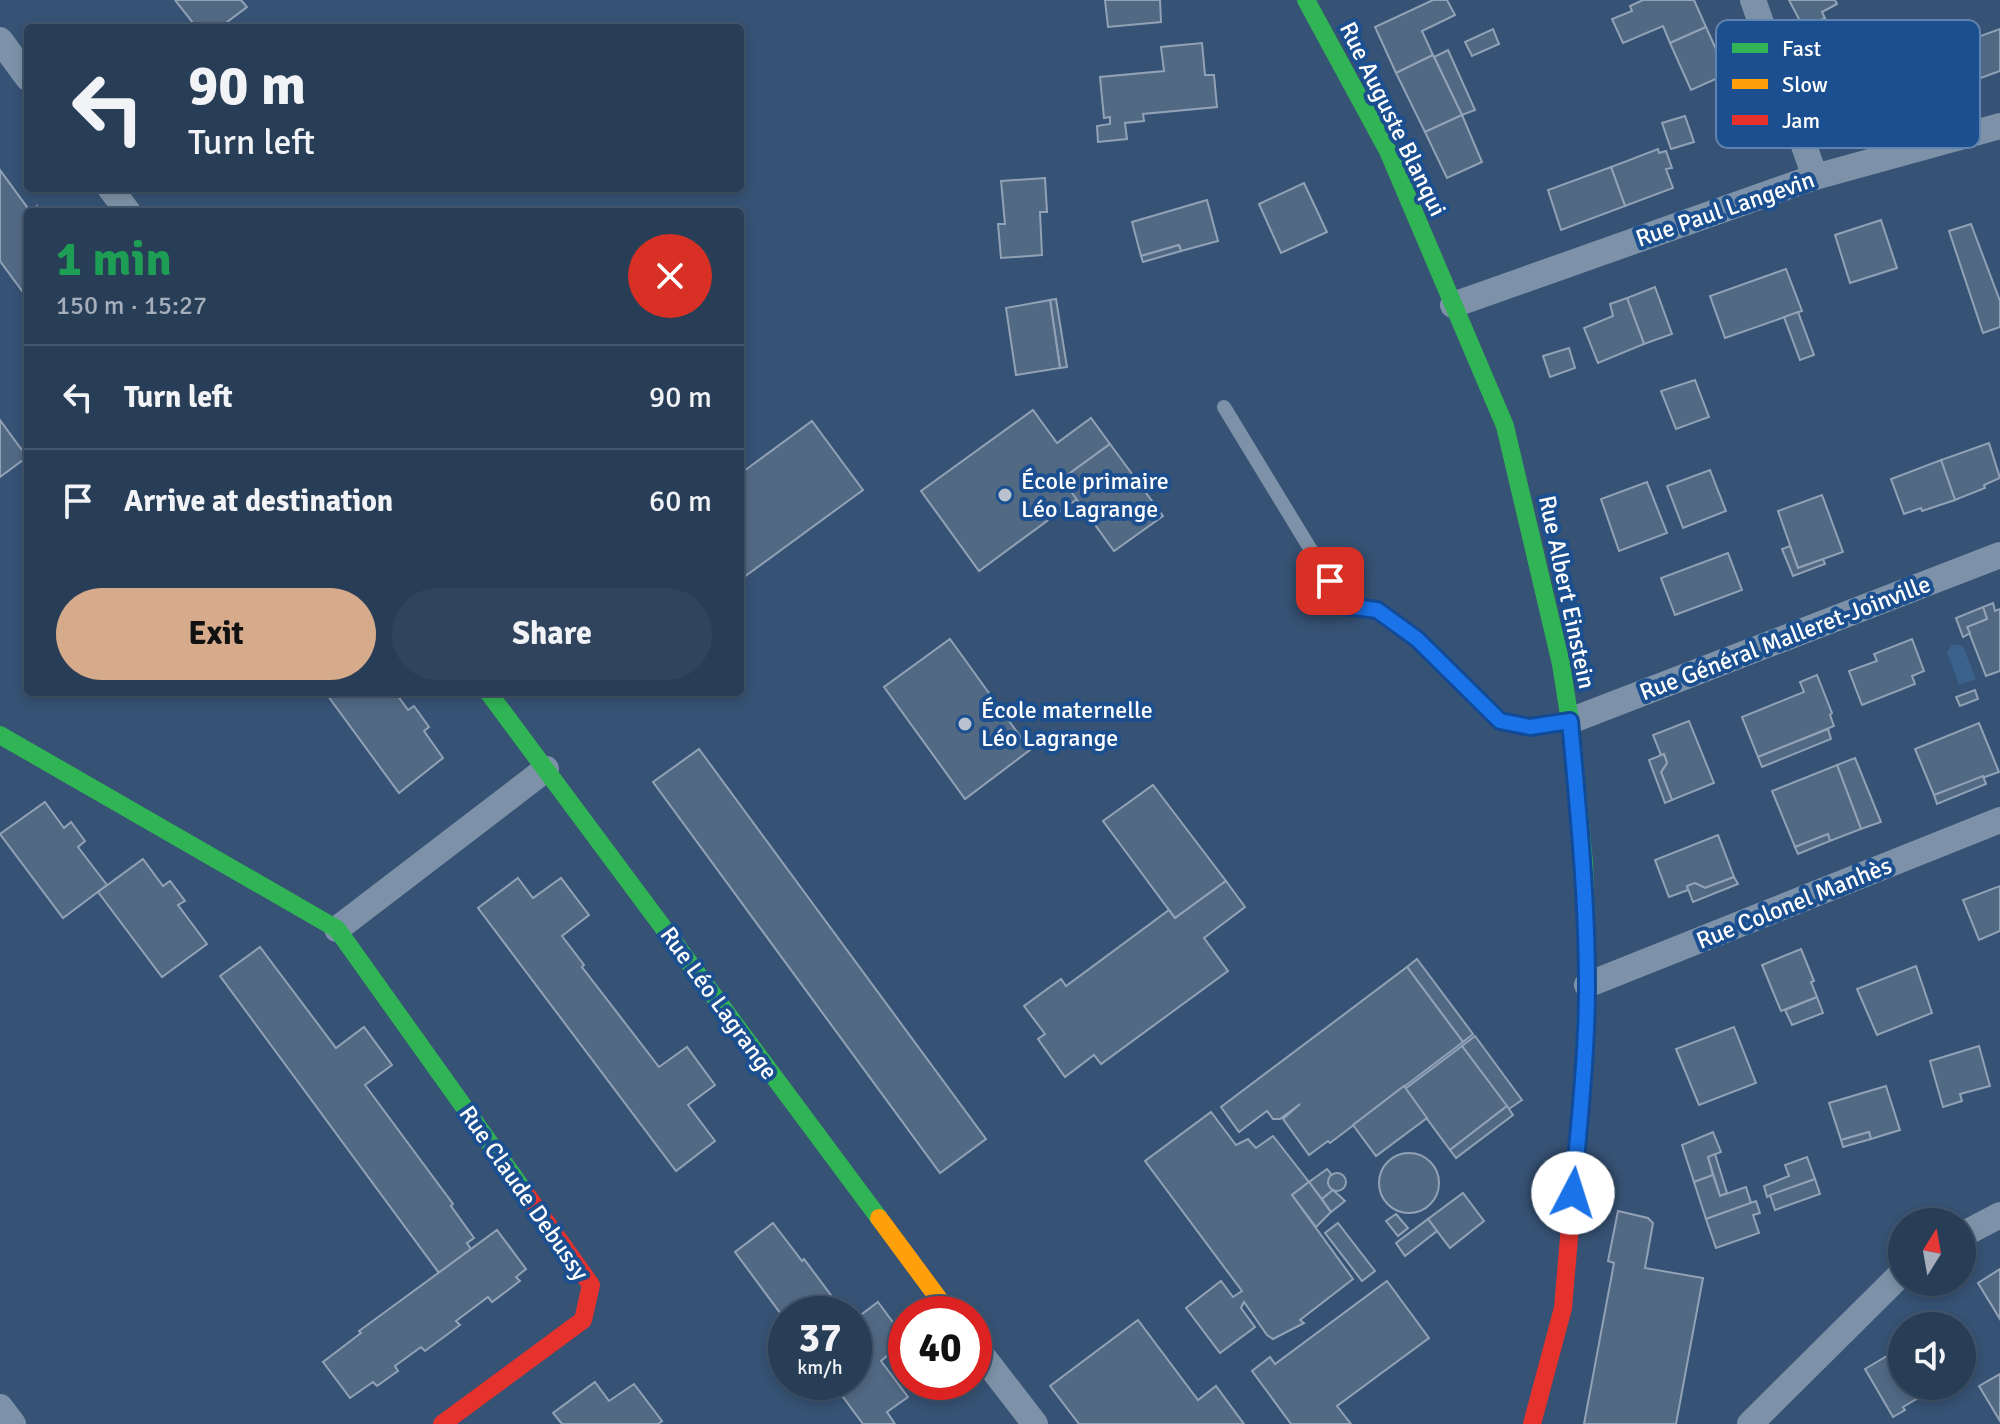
<!DOCTYPE html>
<html lang="en">
<head>
<meta charset="utf-8">
<style>
	:root { --surface:#283e57; --page:#30455d; --text:#f1f3f6; --muted:#a5aeba; --line:#44576d; --accent:#d6ab8b }
	body { margin:0; font-family:Signika,sans-serif; background:var(--page); color:var(--text); height:100vh; display:flex; flex-direction:column; font-size:30px; white-space:nowrap }
	* { box-sizing:border-box; margin:0 }
	p { font-size:26px; color:var(--muted) }
	.icon { flex:none; width:44px; height:44px; fill:none; stroke:currentColor; stroke-width:2; stroke-linecap:round; stroke-linejoin:round }
	.map { position:relative; flex:1; overflow:hidden }
	.details { position:absolute; left:24px; top:208px; width:720px; height:488px; display:flex; flex-direction:column; background:var(--surface); border-radius:8px; box-shadow:0 4px 12px #0003,0 0 0 2px var(--line) }
	.details>* { flex:none }
	.guide { position:absolute; left:24px; top:24px; width:720px; height:168px; border-radius:8px; box-shadow:0 4px 12px #0003,0 0 0 2px var(--line); background:#283e57; color:var(--text); overflow:hidden }
	.needle { width:52px; rotate:11deg }
	.fabs { position:absolute; left:1888px; top:1208px; display:grid; gap:16px }
	.fabs a { display:grid; place-items:center; width:88px; height:88px; border-radius:50%; background:var(--surface); box-shadow:0 4px 12px #0003,0 0 0 2px var(--line); font-size:40px }
	.speed { position:absolute; left:768px; top:1296px; display:flex; gap:16px; font-size:40px; font-weight:700; text-align:center }
	.speed>* { display:grid; place-content:center; width:104px; height:104px; border-radius:50%; background:var(--surface); box-shadow:0 4px 12px #0003,0 0 0 2px var(--line); line-height:1 }
	.speed small { font-size:20px; font-weight:400 }
	.speed .limit { border:12px solid #d22; background:#fff; color:#111 }
	.pin { position:absolute; display:grid; place-items:center; width:68px; height:68px; color:#fff; margin:-34px; border-radius:16px; box-shadow:0 4px 12px #0006 }
	.me { position:absolute; width:88px; margin:-44px; rotate:5deg; stroke-linejoin:round; filter:drop-shadow(0 0 6px #0008) }
	.turn { display:flex; align-items:center; gap:28px; height:168px; padding:0 32px; font-size:36px }
	.turn .icon { width:104px; height:104px; stroke-width:2.5 }
	.turn b { display:block; font-size:56px; line-height:68px }
	.round { display:grid; place-items:center; flex:none; width:84px; height:84px; border-radius:42px; background:var(--page) }
	.summary { display:flex; align-items:center; justify-content:space-between; height:136px; padding:0 32px }
	h1 { font-size:48px; font-weight:800; line-height:60px; color:#1e9e55 }
	.action { display:flex; gap:16px; margin-top:auto; padding:16px 32px }
	.action a { flex:1; height:92px; border-radius:48px; background:var(--accent); color:#111; font-size:32px; font-weight:800; line-height:92px; text-align:center }
	.action a+a { background:var(--page); color:var(--text) }
	ul { padding:0; list-style:none }
	li { display:flex; align-items:center; gap:24px; height:104px; padding:0 32px; border-top:2px solid var(--line) }
	li div { flex:1 }
	li b { display:block; font-size:30px }
	li em { font-style:normal }
	.map>svg:first-child { display:block }
</style>
</head>
<body>
<div class="map">
<svg width="2000" height="1424" viewBox="0 0 2000 1424">
	<rect width="100%" height="100%" fill="#365274"/>
	<path fill="#3b618d" d="M1953,644L1963,646L1976,679L1959,685L1947,652Z"/>
	<g fill="#526984" stroke="#92a2b6" stroke-width="2">
		<path d="M175,0H241L247,7L219,28H197Z"/>
		<path d="M1105,0H1160L1161,22L1108,27Z"/>
		<path d="M1433,0H1447L1455,15L1422,31L1433,55L1396,73L1375,27Z"/>
		<path d="M1643,0H1694L1706,27L1670,43L1663,26L1623,43L1612,19L1632,11L1630,6Z"/>
		<path d="M1789,0H1835L1837,4L1822,12L1825,18L1810,26L1807,20L1801,23Z"/>
		<path d="M1706,27L1727,74L1691,90L1670,43Z"/>
		<path d="M1493,29L1499,44L1472,56L1465,42Z"/>
		<path d="M2000,29V71L1970,82L1958,44Z"/>
		<path d="M1202,43L1205,75H1214L1217,107L1143,114L1144,121L1125,123L1127,139L1098,142L1097,126L1110,124V117L1104,118L1100,77L1164,71L1161,47Z"/>
		<path d="M1448,50L1475,110L1462,115L1434,57Z"/>
		<path d="M1433,55L1462,115L1425,132L1396,73Z"/>
		<path d="M1462,115L1482,162L1447,178L1425,132Z"/>
		<path d="M1685,116L1694,142L1671,149L1662,123Z"/>
		<path d="M1658,149L1659,153L1666,151L1672,168L1666,169L1673,188L1625,206L1611,167Z"/>
		<path d="M1611,167L1625,206L1561,230L1548,190Z"/>
		<path d="M0,170L30,211L37,206L41,212H28V299L0,261Z"/>
		<path d="M1045,178L1047,212H1040L1042,255L1001,258L998,224H1005L1001,181Z"/>
		<path d="M1304,183L1327,232L1281,253L1259,204Z"/>
		<path d="M1207,200L1218,241L1181,251L1179,245L1141,256L1132,222Z"/>
		<path d="M1881,220L1897,268L1850,283L1835,235Z"/>
		<path d="M1971,224L2000,301V327L1983,333L1949,231Z"/>
		<path d="M1179,245L1181,251L1143,262L1141,256Z"/>
		<path d="M1786,269L1802,311L1725,338L1710,296Z"/>
		<path d="M1655,287L1672,334L1644,344L1627,298Z"/>
		<path d="M1627,298L1644,344L1598,363L1584,328L1613,316L1610,304Z"/>
		<path d="M1056,299L1067,367L1060,368L1050,300Z"/>
		<path d="M1050,300L1060,368L1016,375L1006,308Z"/>
		<path d="M1798,312L1814,355L1800,360L1784,317Z"/>
		<path d="M1569,348L1575,368L1550,377L1543,356Z"/>
		<path d="M1695,380L1709,417L1676,429L1661,391Z"/>
		<path d="M1033,410L1057,443L1091,418L1110,444L1062,479L1077,499L979,571L921,491Z"/>
		<path d="M0,420L27,457L0,477Z"/>
		<path d="M812,421L863,490L740,580V474Z"/>
		<path d="M1989,443L2000,478L1984,485L1985,488L1955,500L1941,460Z"/>
		<path d="M1110,444L1163,516L1114,551L1062,479Z"/>
		<path d="M1941,460L1955,500L1922,511L1921,508L1904,514L1891,479Z"/>
		<path d="M1710,470L1726,511L1683,528L1667,486Z"/>
		<path d="M1647,482L1667,533L1619,551L1601,499Z"/>
		<path d="M1822,495L1843,552L1798,568L1778,511Z"/>
		<path d="M1790,546L1798,568L1823,559L1825,564L1793,576L1782,549Z"/>
		<path d="M1728,553L1742,590L1675,615L1661,578Z"/>
		<path d="M1993,603L1995,611L2000,609V671L1986,676L1967,627L1987,619L1983,607Z"/>
		<path d="M1983,607L1987,619L1967,627L1970,633L1963,637L1956,618Z"/>
		<path d="M950,639L1030,750L965,799L884,687Z"/>
		<path d="M1912,639L1924,671L1912,676L1915,684L1862,705L1849,671L1877,661L1874,654Z"/>
		<path d="M1817,675L1832,713L1830,715L1834,726L1758,757L1742,717L1804,692L1800,682Z"/>
		<path d="M1975,690L1978,699L1960,706L1956,697Z"/>
		<path d="M325,692H395L408,710L414,706L429,727L424,731L443,758L399,793Z"/>
		<path d="M1689,721L1714,783L1672,800L1661,772L1667,763L1664,754L1661,755L1653,735Z"/>
		<path d="M1979,723L1999,772L1934,795L1915,749Z"/>
		<path d="M1828,729L1831,739L1762,767L1758,757Z"/>
		<path d="M699,749L986,1139L940,1173L653,782Z"/>
		<path d="M1664,754L1667,763L1661,772L1672,800L1665,803L1649,760Z"/>
		<path d="M1855,758L1881,822L1861,829L1837,765Z"/>
		<path d="M1837,765L1861,829L1830,841L1828,834L1795,847L1772,791Z"/>
		<path d="M1983,776L1986,784L1937,804L1934,795Z"/>
		<path d="M1153,785L1226,881L1175,918L1103,821Z"/>
		<path d="M45,802L64,828L71,822L85,841L78,847L107,885L63,918L0,834Z"/>
		<path d="M1828,834L1830,841L1798,854L1795,847Z"/>
		<path d="M1718,835L1734,877L1705,888L1695,883L1687,886L1688,890L1669,897L1655,860Z"/>
		<path d="M143,859L163,886L170,881L185,901L178,905L207,944L162,977L98,892Z"/>
		<path d="M1734,877L1738,884L1693,902L1687,886L1695,883L1705,888Z"/>
		<path d="M518,878L533,898L561,878L589,915L562,936L584,965L582,967L659,1067L687,1047L715,1085L688,1105L715,1141L676,1171L478,908Z"/>
		<path d="M1226,881L1245,907L1204,938L1228,971L1101,1064L1094,1055L1065,1077L1038,1039L1045,1034L1024,1006L1061,979L1066,986L1169,910L1175,918Z"/>
		<path d="M2000,886V931L1979,940L1963,900Z"/>
		<path d="M260,947L336,1048L364,1027L392,1065L365,1085L453,1204L451,1206L474,1238L467,1243L471,1249L439,1273L220,976Z"/>
		<path d="M1801,949L1814,981L1811,982L1817,997L1781,1011L1762,965Z"/>
		<path d="M1417,959L1473,1034L1463,1042L1407,967Z"/>
		<path d="M1916,966L1932,1013L1877,1035L1857,989Z"/>
		<path d="M1407,967L1463,1042L1330,1143L1328,1141L1309,1155L1283,1119L1300,1104L1280,1119H1273L1267,1111L1239,1132L1221,1107Z"/>
		<path d="M1817,997L1823,1013L1792,1025L1785,1010Z"/>
		<path d="M1734,1027L1756,1083L1699,1105L1676,1049Z"/>
		<path d="M1475,1036L1522,1100L1509,1109L1462,1046Z"/>
		<path d="M1462,1046L1507,1106L1450,1150L1405,1089Z"/>
		<path d="M1979,1046L1990,1086L1960,1094L1962,1101L1943,1107L1930,1061Z"/>
		<path d="M1404,1086L1427,1118L1376,1156L1353,1125Z"/>
		<path d="M1886,1086L1900,1130L1871,1139L1869,1132L1841,1140L1829,1103Z"/>
		<path d="M1507,1106L1513,1115L1456,1158L1450,1150Z"/>
		<path d="M1211,1112L1236,1145L1248,1139L1256,1148L1273,1136L1309,1182L1292,1195L1353,1279L1300,1320L1304,1323L1273,1339L1267,1335L1244,1302L1241,1308L1255,1327L1220,1353L1186,1308L1221,1281L1233,1297L1242,1291L1145,1161Z"/>
		<path d="M1713,1132L1721,1152L1708,1157L1713,1175L1694,1182L1682,1145Z"/>
		<path d="M1869,1132L1871,1139L1843,1147L1841,1140Z"/>
		<circle cx="1409" cy="1183" r="30"/>
		<path d="M1715,1154L1727,1193L1720,1196L1708,1157Z"/>
		<path d="M1807,1157L1815,1179L1767,1197L1764,1186L1789,1176L1785,1165Z"/>
		<path d="M1327,1169L1331,1174L1328,1183L1333,1190L1322,1199L1309,1182Z"/>
		<circle cx="1337" cy="1182" r="9"/>
		<path d="M1713,1175L1720,1196L1746,1187L1751,1203L1706,1219L1694,1182Z"/>
		<path d="M1815,1179L1820,1194L1775,1210L1770,1195Z"/>
		<path d="M1309,1182L1331,1212L1316,1227L1292,1195Z"/>
		<path d="M1333,1190L1345,1201L1331,1212L1322,1199Z"/>
		<path d="M1463,1193L1484,1221L1450,1248L1428,1219Z"/>
		<path d="M1756,1201L1760,1213L1753,1215L1759,1233L1716,1248L1706,1219Z"/>
		<path d="M1618,1211L1648,1218L1653,1223L1645,1268L1703,1278L1676,1424H1584L1614,1263L1608,1261Z"/>
		<path d="M1396,1214L1408,1228L1398,1236L1386,1221Z"/>
		<path d="M1428,1219L1437,1231L1405,1256L1396,1243Z"/>
		<path d="M773,1223L802,1261L804,1259L845,1314H786V1321L735,1252Z"/>
		<path d="M1338,1223L1375,1271L1362,1281L1325,1233Z"/>
		<path d="M497,1230L526,1269L516,1277L520,1281L492,1302L488,1297L456,1321L460,1325L425,1351L421,1347L395,1366L398,1371L377,1386L373,1382L350,1398L323,1362L361,1333L359,1331Z"/>
		<path d="M2000,1269V1319L1978,1283Z"/>
		<path d="M1387,1281L1429,1338L1337,1406L1351,1424H1291L1252,1371L1270,1357L1275,1364Z"/>
		<path d="M878,1302L906,1340L881,1361L908,1397L887,1412L895,1424H863L832,1382H854V1320Z"/>
		<path d="M1138,1320L1198,1400L1216,1386L1244,1424H1079L1050,1386Z"/>
		<path d="M1902,1347V1386L1935,1388L1903,1407L1905,1410L1893,1417L1865,1369Z"/>
		<path d="M2000,1374V1421L1979,1386Z"/>
		<path d="M595,1382L609,1401L634,1384L662,1421L658,1424H562L553,1413Z"/>
	</g>
	<g fill="none" stroke-linecap="round" stroke-linejoin="round">
		<path stroke="#7d92a8" stroke-width="14" d="M1224,407L1345,606L1377,610L1417,639L1500,721L1530,727L1569,721"/>
		<g stroke="#7d92a8" stroke-width="26">
			<path d="M1753,0L1815,177"/>
			<path d="M0,40L28,78"/>
			<path d="M110,188L128,212"/>
			<path d="M1453,305L1815,177L2000,126"/>
			<path d="M1570,721L2000,555"/>
			<path d="M337,929L546,769"/>
			<path d="M1587,985L2000,820"/>
			<path d="M1962,1235L2000,1215"/>
			<path d="M974,1345L1035,1424"/>
			<path d="M0,1407L13,1424"/>
			<path d="M1750,1424L1902,1273"/>
		</g>
		<g stroke="#30b455" stroke-width="18">
			<path d="M1306,0L1388,151L1505,426L1561,664L1570,721L1584,863L1587,985L1584,1062"/>
			<path d="M488,692L879,1218"/>
			<path d="M0,735L337,929L524,1191"/>
		</g>
		<path stroke="#ff9f0a" stroke-width="18" d="M879,1218L950,1314"/>
		<g stroke="#e5322d" stroke-width="18">
			<path d="M442,1424L583,1320L591,1285L524,1191"/>
			<path d="M1532,1424L1563,1308L1584,1062"/>
		</g>
	</g>
	<g fill="none" stroke-linecap="round" stroke-linejoin="round">
		<defs>
			<path id="route" d="M1330,581L1345,606L1377,610L1417,639L1500,721L1530,727L1570,721C1578,809 1587,896 1587,985C1587,1054 1579,1124 1573,1193"/>
		</defs>
		<use href="#route" stroke="#114b97" stroke-width="20"/>
		<use href="#route" stroke="#1a73e8" stroke-width="14"/>
	</g>
	<g fill="#b9c2ce" stroke="#1b4f8f" stroke-width="3">
		<circle cx="1005" cy="495" r="8"/>
		<circle cx="965" cy="724" r="8"/>
	</g>
	<g text-anchor="middle" dominant-baseline="central" stroke-width="8" stroke-linejoin="round" paint-order="stroke">
		<g font-size="24" fill="#fff" stroke="#1b4f8f">
			<text transform="translate(1393 119) rotate(64)">Rue Auguste Blanqui</text>
			<text transform="translate(1725 209) rotate(-19)">Rue Paul Langevin</text>
			<text transform="translate(1567 592) rotate(78)">Rue Albert Einstein</text>
			<text transform="translate(1785 638) rotate(-21)">Rue Général Malleret-Joinville</text>
			<text transform="translate(1794 903) rotate(-22)">Rue Colonel Manhès</text>
			<text transform="translate(719 1003) rotate(54)">Rue Léo Lagrange</text>
			<text transform="translate(524 1193) rotate(55)">Rue Claude Debussy</text>
		</g>
		<g font-size="24" fill="#fff" stroke="#1b4f8f" text-anchor="start">
			<text x="1021" y="481">École primaire<tspan x="1021" dy="28">Léo Lagrange</tspan></text>
			<text x="981" y="710">École maternelle<tspan x="981" dy="28">Léo Lagrange</tspan></text>
		</g>
	</g>
	<rect x="1716" y="20" width="264" height="128" rx="12" fill="#1b4f8f" stroke="#5f84b1" stroke-width="2"/>
	<rect x="1732" y="43" width="36" height="10" fill="#30b455"/>
	<rect x="1732" y="79" width="36" height="10" fill="#ff9f0a"/>
	<rect x="1732" y="115" width="36" height="10" fill="#e5322d"/>
	<g font-size="22" fill="#fff">
		<text x="1782" y="56">Fast</text>
		<text x="1782" y="92">Slow</text>
		<text x="1782" y="128">Jam</text>
	</g>
</svg>
<div class="fabs">
<a><svg class="needle" viewBox="-14 -14 28 28"><path d="M0-13l5 13h-10z" fill="#e53935"/><path d="M0 13l5-13h-10z" fill="#a5aeba"/></svg></a>
<a><svg class="icon" aria-label="sound" viewBox="0 0 24 24"><path d="M4 9h4l5-4v14l-5-4H4zM17 9q2 3 0 6"/></svg></a>
</div>
<div class="speed"><div>37<small>km/h</small></div><div class="limit">40</div></div>
<div class="pin" style="left:1330px;top:581px;background:#d93025"><svg class="icon" aria-label="arrive" viewBox="0 0 24 24"><path d="M6 21V4h12l-3 4 3 4H6"/></svg></div>
<svg class="me" style="left:1573px;top:1193px" viewBox="-20 -20 40 40"><circle r="19" fill="#fff"/><path d="M0-13L10 11 0 6-10 11z" fill="#1a73e8"/></svg>
<div class="guide">
<div class="turn"><svg class="icon" aria-label="left" viewBox="0 0 24 24"><path d="M17 20v-9H6M10 6l-5 5 5 5"/></svg><div><b>90 m</b>Turn left</div></div>
</div>
<section class="details">
<div class="summary"><div><h1>1 min</h1><p>150 m · 15:27</p></div><a class="round" style="background:#d93025;color:#fff"><svg class="icon" aria-label="close" viewBox="0 0 24 24"><path d="M6 6l12 12M18 6L6 18"/></svg></a></div>
<ul>
<li><svg class="icon" aria-label="left" viewBox="0 0 24 24"><path d="M17 20v-9H6M10 6l-5 5 5 5"/></svg><div><b>Turn left</b></div><em>90 m</em></li>
<li><svg class="icon" aria-label="arrive" viewBox="0 0 24 24"><path d="M6 21V4h12l-3 4 3 4H6"/></svg><div><b>Arrive at destination</b></div><em>60 m</em></li>
</ul>
<div class="action"><a>Exit</a><a>Share</a></div>
</section>
</div>
</body>
</html>
